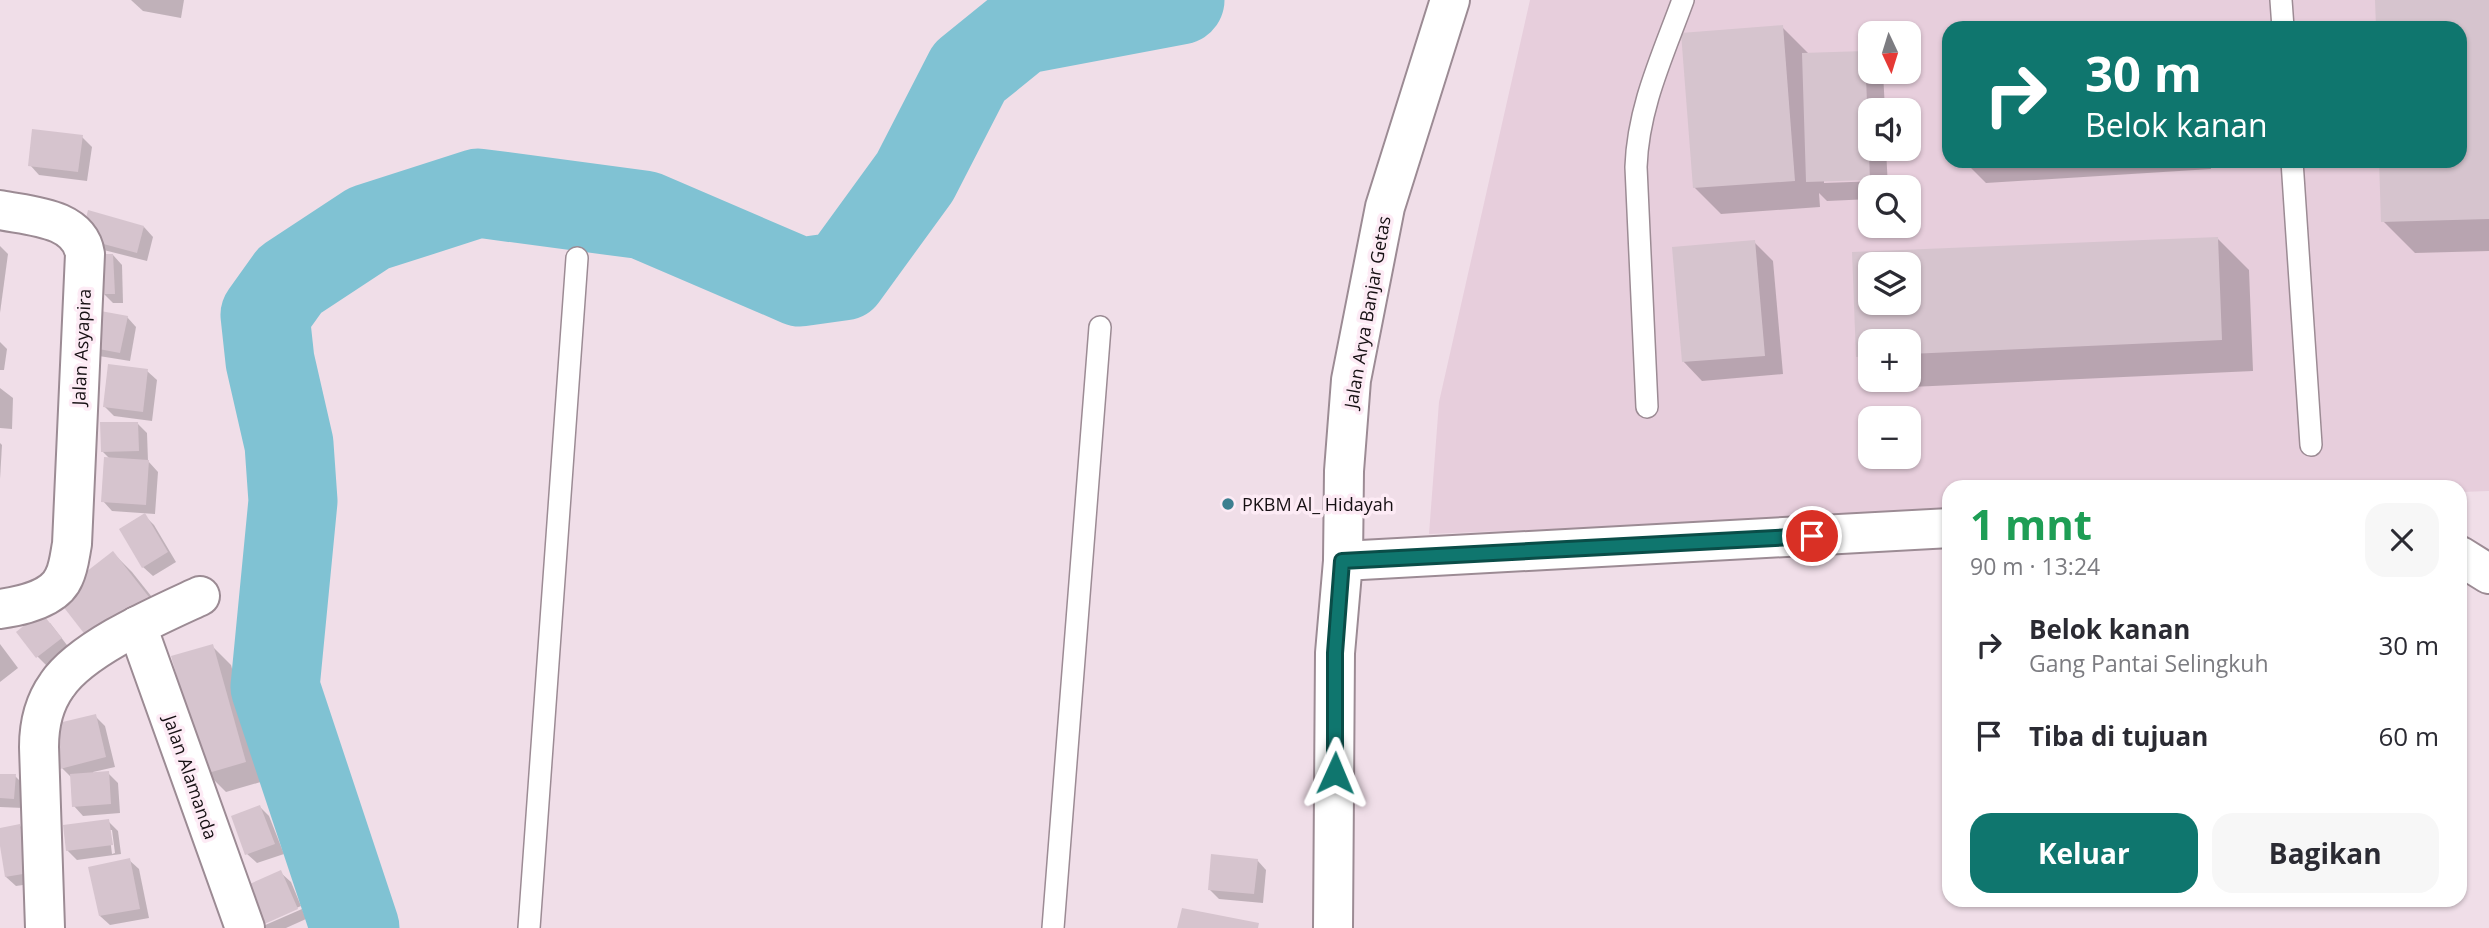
<!DOCTYPE html>
<html lang="id">
<head>
<meta charset="utf-8">
<style>
	:root { --surface:#fff; --page:#f7f7f7; --text:#2b2b33; --muted:#7c7c81; --accent:#0f766e }
	body { margin:0; font-family:"Open Sans",sans-serif; background:var(--page); color:var(--text); height:100vh; display:flex; flex-direction:column; font-size:26px; white-space:nowrap }
	* { box-sizing:border-box; margin:0 }
	p { font-size:23px; color:var(--muted) }
	.icon { flex:none; width:38px; height:38px; fill:none; stroke:currentColor; stroke-width:2; stroke-linecap:round; stroke-linejoin:round }
	.map { position:relative; flex:1; overflow:hidden }
	.panel { position:absolute; left:1942px; top:480px; width:525px; height:427px; display:flex; flex-direction:column; background:var(--surface); border-radius:21px; box-shadow:0 2px 5px #0004 }
	.panel>* { flex:none }
	.hud { position:absolute; left:1942px; top:21px; width:525px; height:147px; border-radius:21px; box-shadow:0 2px 5px #0004; background:#0f766e; color:#fff; overflow:hidden }
	.needle { width:46px; rotate:176deg }
	.fabs { position:absolute; left:1858px; top:21px; display:grid; gap:14px }
	.fabs a { display:grid; place-items:center; width:63px; height:63px; border-radius:14px; background:var(--surface); box-shadow:0 2px 5px #0004; font-size:35px }
	.pin { position:absolute; display:grid; place-items:center; width:60px; height:60px; color:#fff; margin:-30px; border:4px solid #fff; border-radius:50%; box-shadow:0 2px 7px #0007 }
	.me { position:absolute; width:77px; margin:-38px; rotate:1deg; stroke-linejoin:round; filter:drop-shadow(0 0 5px #0008) }
	.turn { display:flex; align-items:center; gap:24px; height:147px; padding:0 28px; font-size:32px }
	.turn .icon { width:91px; height:91px; stroke-width:2.5 }
	.turn b { display:block; font-size:49px; line-height:60px }
	.round { display:grid; place-items:center; flex:none; width:74px; height:74px; border-radius:21px; background:var(--page) }
	.overview { display:flex; align-items:center; justify-content:space-between; height:119px; padding:0 28px }
	h1 { font-size:42px; font-weight:700; line-height:52px; color:#1e9e55 }
	.cta { display:flex; gap:14px; margin-top:auto; padding:14px 28px }
	.cta a { flex:1; height:80px; border-radius:21px; background:var(--accent); color:#fff; font-size:28px; font-weight:700; line-height:80px; text-align:center }
	.cta a+a { background:var(--page); color:var(--text) }
	ul { padding:0; list-style:none }
	li { display:flex; align-items:center; gap:21px; height:91px; padding:0 28px }
	li div { flex:1 }
	li b { display:block; font-size:26px }
	li em { font-style:normal }
	.map>svg:first-child { display:block }
</style>
</head>
<body>
<div class="map">
<svg width="2489" height="928" viewBox="0 0 2489 928">
	<rect width="100%" height="100%" fill="#f0dee8"/>
	<path fill="#e7cedc" fill-rule="evenodd" d="M1530,0H2489V491L2461,492L2460,486H1950L1949,513L1429,534L1439,402ZM1950,28H2460V161H1950ZM1871,33H1909V72H1871ZM1871,110H1909V149H1871ZM1871,187H1909V226H1871ZM1871,264H1909V303H1871ZM1871,341H1909V380H1871ZM1871,418H1909V457H1871Z"/>
	<g fill="#0003" fill-rule="evenodd">
		<path d="M131,0H184L181,18L143,11Z"/>
		<path d="M2377,0H2489V251L2415,253L2383,221L2381,161H2460V28H2378Z"/>
		<path d="M1782,27L1810,55L1864,53L1871,60V72H1883L1885,110H1871V149H1886L1888,187H1871V199L1827,201L1819,193L1820,207L1721,214L1694,187ZM1878,178V181L1824,183V180Z"/>
		<path d="M82,137L92,147L87,181L39,175L30,165Z"/>
		<path d="M1964,161H2211V169L1986,183Z"/>
		<path d="M144,227L153,237L147,261L92,247Z"/>
		<path d="M2218,239L2249,270L2253,371L1890,388L1882,380H1909V341H1871V369L1858,356L1854,254ZM1871,264H1909V303H1871Z"/>
		<path d="M1754,242L1773,261L1783,374L1702,381L1683,361Z"/>
		<path d="M0,246L8,254L0,313Z"/>
		<path d="M113,255L122,265L123,303H113L103,293Z"/>
		<path d="M127,317L136,327L130,361L99,356L89,346Z"/>
		<path d="M0,342L7,349L4,370H0Z"/>
		<path d="M147,371L157,380L152,421L114,416L104,406Z"/>
		<path d="M0,388L13,398L12,429L0,428Z"/>
		<path d="M138,424L147,433L148,461L158,472L155,514L112,511L103,501L110,459L102,451Z"/>
		<path d="M0,443L2,445L0,479Z"/>
		<path d="M144,515L154,525L176,562L153,576L143,567Z"/>
		<path d="M113,553L132,572L167,616L110,659Z"/>
		<path d="M50,623L70,649L47,666L37,656Z"/>
		<path d="M0,644L18,668L0,682Z"/>
		<path d="M212,646L231,665L264,781L226,792L207,773Z"/>
		<path d="M95,716L105,726L115,767L93,772L94,774L108,773L118,783L120,813L83,816L74,806L72,778L62,768Z"/>
		<path d="M0,776H15L25,786L23,808L0,807Z"/>
		<path d="M260,807L269,816L284,854L257,863L247,854Z"/>
		<path d="M108,821L118,831L121,854L77,860L67,850ZM109,830H112L115,853L112,854Z"/>
		<path d="M20,826L29,836L37,883L16,886L6,877L0,829Z"/>
		<path d="M129,860L139,869L149,918L110,925L100,916Z"/>
		<path d="M1257,860L1266,870L1263,903L1219,899L1209,889Z"/>
		<path d="M281,873L291,882L301,906L263,923V926L302,909L306,919L286,928H264L261,925Z"/>
	</g>
	<g fill="none" stroke-linecap="round" stroke-linejoin="round">
		<path stroke="#80c2d3" stroke-width="89" d="M355,928L275,687L293,501L289,444L270,361L265,315L290,280L369,228L478,193L644,215L800,282L843,276L915,177L969,72L1021,30L1180,0"/>
	</g>
	<g fill="#d6c4ce" fill-rule="evenodd">
		<path d="M2375,0H2489V219L2381,222L2379,161H2460V28H2376Z"/>
		<path d="M1783,25L1795,181L1693,188L1681,33Z"/>
		<path d="M1865,51L1870,180L1806,182L1802,53Z"/>
		<path d="M32,129L83,135L78,172L28,166Z"/>
		<path d="M88,210L144,226L137,253L81,238Z"/>
		<path d="M2218,237L2222,340L1909,354V341H1871V356L1856,357L1852,252ZM1871,264H1909V303H1871Z"/>
		<path d="M1755,240L1765,356L1682,362L1672,247Z"/>
		<path d="M100,254H113L115,294H101Z"/>
		<path d="M95,310L128,316L120,353L88,347Z"/>
		<path d="M108,364L148,369L143,412L103,407Z"/>
		<path d="M100,422H138L139,451L101,452Z"/>
		<path d="M104,457L149,460L146,505L101,502Z"/>
		<path d="M145,513L168,552L142,568L119,529Z"/>
		<path d="M113,551L149,597L90,641L55,596Z"/>
		<path d="M41,612L62,638L36,658L16,632Z"/>
		<path d="M213,644L246,762L205,774L171,656Z"/>
		<path d="M96,714L106,757L60,769L50,725Z"/>
		<path d="M109,771L111,804L72,807L70,774Z"/>
		<path d="M0,774H16L14,799L0,798Z"/>
		<path d="M260,805L275,844L245,855L231,816Z"/>
		<path d="M109,819L113,845L66,851L63,825Z"/>
		<path d="M20,824L29,873L5,877L0,846V828Z"/>
		<path d="M1211,854L1258,859L1254,894L1208,890Z"/>
		<path d="M130,858L140,909L99,916L88,867Z"/>
		<path d="M281,870L298,909L260,926L243,887Z"/>
		<path d="M1182,908L1259,923L1258,928H1177Z"/>
	</g>
	<g fill="none" stroke-linecap="round" stroke-linejoin="round">
		<defs>
			<g id="lane">
				<path d="M2281,0L2283,28"/>
				<path d="M2292,161L2311,445"/>
				<path d="M1647,407L1636,167C1638,107 1663,55 1683,0"/>
				<path d="M529,928L577,258"/>
				<path d="M1053,928L1100,327"/>
			</g>
			<g id="street">
				<path d="M0,210C29,216 79,217 85,254L72,544C70,554 69,567 64,577C55,599 21,606 0,609"/>
				<path d="M2460,556L2489,574"/>
				<path d="M1343,561L1950,528"/>
				<path d="M137,626L245,928"/>
				<path d="M45,928L39,747C39,725 44,703 57,685C82,648 159,615 200,596"/>
			</g>
			<path id="highway" d="M1333,928L1335,653L1343,561L1344,471L1351,380L1385,207L1450,0"/>
		</defs>
		<use href="#lane" stroke="#9c8b94" stroke-width="24"/>
		<use href="#street" stroke="#9c8b94" stroke-width="42"/>
		<use href="#highway" stroke="#9c8b94" stroke-width="42"/>
		<use href="#lane" stroke="#fff" stroke-width="21"/>
		<use href="#street" stroke="#fff" stroke-width="38"/>
		<use href="#highway" stroke="#fff" stroke-width="38"/>
	</g>
	<g fill="none" stroke-linecap="round" stroke-linejoin="round">
		<defs>
			<path id="route" d="M1335,773V653L1342,561L1812,536"/>
		</defs>
		<use href="#route" stroke="#0a4d48" stroke-width="18"/>
		<use href="#route" stroke="#0f766e" stroke-width="12"/>
	</g>
	<circle fill="#3c7f90" stroke="#fdebf5" stroke-width="2.5" cx="1228" cy="504" r="7"/>
	<g text-anchor="middle" dominant-baseline="central" stroke-width="7" stroke-linejoin="round" paint-order="stroke">
		<g font-size="18" fill="#161013" stroke="#fdebf5">
			<text transform="translate(1367 312) rotate(-80)">Jalan Arya Banjar Getas</text>
			<text transform="translate(81 347) rotate(-87)">Jalan Asyapira</text>
			<text transform="translate(191 777) rotate(71)">Jalan Alamanda</text>
		</g>
		<g font-size="18" fill="#161013" stroke="#fdebf5" text-anchor="start">
			<text x="1242" y="504">PKBM Al_ Hidayah</text>
		</g>
	</g>
</svg>
<div class="fabs">
<a><svg class="needle" viewBox="-14 -14 28 28"><path d="M0-13l5 13h-10z" fill="#e53935"/><path d="M0 13l5-13h-10z" fill="#7c7c81"/></svg></a>
<a><svg class="icon" aria-label="sound" viewBox="0 0 24 24"><path d="M4 9h4l5-4v14l-5-4H4zM17 9q2 3 0 6"/></svg></a>
<a><svg class="icon" aria-label="search" viewBox="0 0 24 24"><circle cx="10" cy="10" r="6"/><path d="M15 15l6 6"/></svg></a>
<a><svg class="icon" aria-label="layers" viewBox="0 0 24 24"><path d="M12 4l9 5-9 5-9-5zM3 14l9 5 9-5"/></svg></a>
<a>+</a>
<a>−</a>
</div>
<div class="pin" style="left:1812px;top:536px;background:#d93025"><svg class="icon" aria-label="arrive" viewBox="0 0 24 24"><path d="M6 21V4h12l-3 4 3 4H6"/></svg></div>
<svg class="me" style="left:1335px;top:773px" viewBox="-20 -20 40 40"><path d="M0-17L14 15 0 8-14 15z" fill="#0f766e" stroke="#fff" stroke-width="4"/></svg>
<div class="hud">
<div class="turn"><svg class="icon" aria-label="right" viewBox="0 0 24 24"><path d="M7 20v-9h11M14 6l5 5-5 5"/></svg><div><b>30 m</b>Belok kanan</div></div>
</div>
<section class="panel">
<div class="overview"><div><h1>1 mnt</h1><p>90 m · 13:24</p></div><a class="round"><svg class="icon" aria-label="close" viewBox="0 0 24 24"><path d="M6 6l12 12M18 6L6 18"/></svg></a></div>
<ul>
<li><svg class="icon" aria-label="right" viewBox="0 0 24 24"><path d="M7 20v-9h11M14 6l5 5-5 5"/></svg><div><b>Belok kanan</b><p>Gang Pantai Selingkuh</p></div><em>30 m</em></li>
<li><svg class="icon" aria-label="arrive" viewBox="0 0 24 24"><path d="M6 21V4h12l-3 4 3 4H6"/></svg><div><b>Tiba di tujuan</b></div><em>60 m</em></li>
</ul>
<div class="cta"><a>Keluar</a><a>Bagikan</a></div>
</section>
</div>
</body>
</html>
